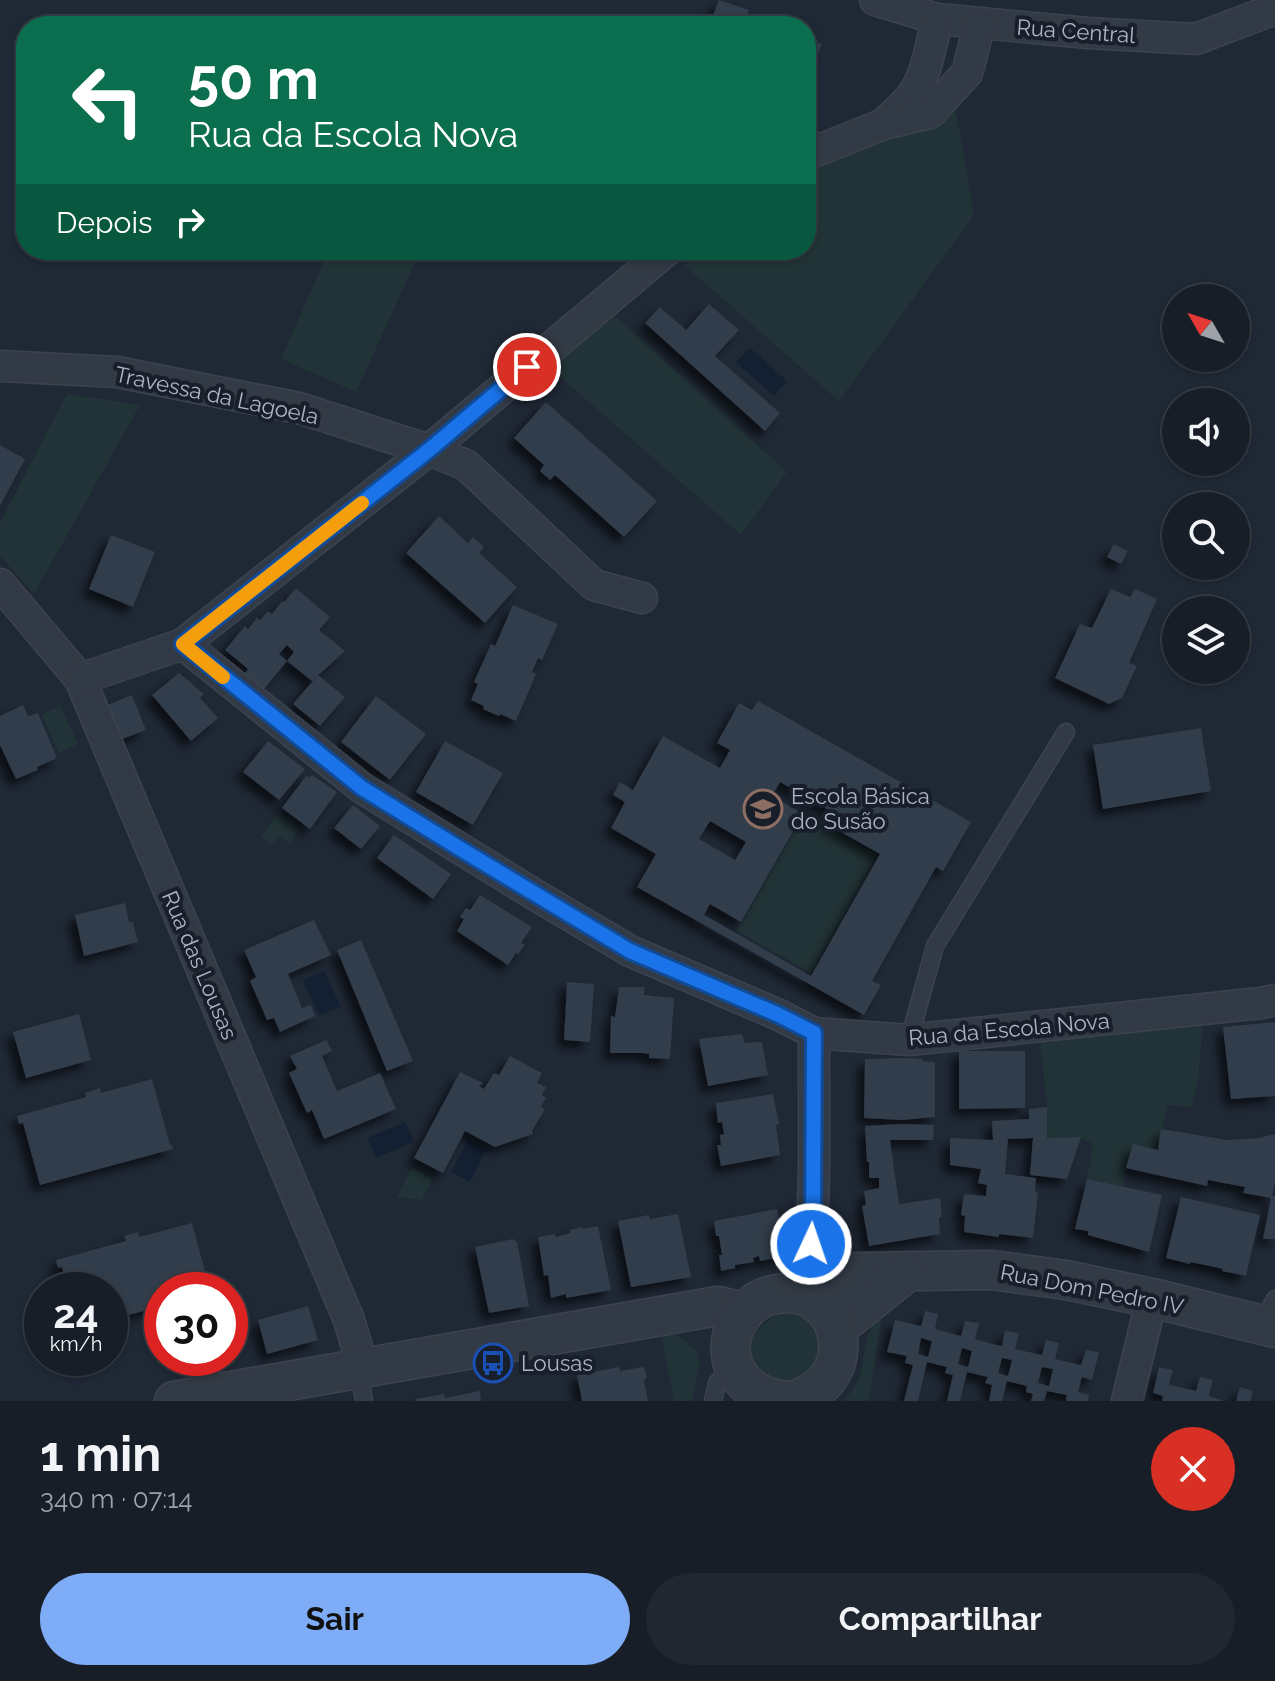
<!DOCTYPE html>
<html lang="pt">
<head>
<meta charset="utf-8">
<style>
	:root { --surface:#171e28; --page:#202730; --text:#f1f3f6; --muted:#9ea2a8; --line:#363c45; --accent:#7eacf6 }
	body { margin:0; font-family:Raleway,sans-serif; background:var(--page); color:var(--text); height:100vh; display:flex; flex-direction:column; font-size:30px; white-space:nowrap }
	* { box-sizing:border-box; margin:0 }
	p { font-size:26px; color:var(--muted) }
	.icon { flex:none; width:44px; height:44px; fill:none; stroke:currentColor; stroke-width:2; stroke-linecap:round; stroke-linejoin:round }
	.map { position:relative; height:1401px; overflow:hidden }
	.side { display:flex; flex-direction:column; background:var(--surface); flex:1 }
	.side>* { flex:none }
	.guide { position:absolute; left:16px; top:16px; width:800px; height:244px; border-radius:32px; box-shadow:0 2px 6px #0004,0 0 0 2px var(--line); background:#0b6e4f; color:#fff; overflow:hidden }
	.needle { width:52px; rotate:309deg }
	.controls { position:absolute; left:1162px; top:284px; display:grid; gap:16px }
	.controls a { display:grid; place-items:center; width:88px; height:88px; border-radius:50%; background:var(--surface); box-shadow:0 2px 6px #0004,0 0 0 2px var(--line); font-size:40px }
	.speed { position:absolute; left:24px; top:1272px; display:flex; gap:16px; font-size:40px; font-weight:700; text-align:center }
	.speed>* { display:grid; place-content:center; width:104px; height:104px; border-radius:50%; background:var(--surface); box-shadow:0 2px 6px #0004,0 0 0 2px var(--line); line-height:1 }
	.speed small { font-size:20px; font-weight:400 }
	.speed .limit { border:12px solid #d22; background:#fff; color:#111 }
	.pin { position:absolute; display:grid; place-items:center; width:68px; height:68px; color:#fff; margin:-34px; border:4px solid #fff; border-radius:50%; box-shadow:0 2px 8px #0007 }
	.me { position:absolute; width:88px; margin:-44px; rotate:3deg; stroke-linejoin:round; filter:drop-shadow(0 0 6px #0008) }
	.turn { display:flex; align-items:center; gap:28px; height:168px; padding:0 40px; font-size:36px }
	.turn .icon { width:104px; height:104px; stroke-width:2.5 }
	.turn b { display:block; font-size:56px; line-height:68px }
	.then { display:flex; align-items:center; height:76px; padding:0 40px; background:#0003; gap:16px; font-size:30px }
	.round { display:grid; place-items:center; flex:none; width:84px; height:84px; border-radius:42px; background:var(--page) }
	.overview { display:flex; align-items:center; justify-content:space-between; height:136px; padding:0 40px }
	h1 { font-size:48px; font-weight:700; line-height:60px }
	.primary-button { display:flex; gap:16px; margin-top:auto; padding:16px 40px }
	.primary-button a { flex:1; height:92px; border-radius:48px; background:var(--accent); color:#111; font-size:32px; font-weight:700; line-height:92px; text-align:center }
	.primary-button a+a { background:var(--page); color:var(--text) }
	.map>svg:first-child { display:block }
</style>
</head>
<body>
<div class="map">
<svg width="1275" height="1401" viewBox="0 0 1275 1401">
	<defs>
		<filter id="shadow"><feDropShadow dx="-7" dy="7" stdDeviation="4" flood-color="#0009"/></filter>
	</defs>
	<rect width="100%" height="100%" fill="#1f2835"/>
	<g fill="#213336">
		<path d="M956,111L974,215L839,401L684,265L698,250H806V173Z"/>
		<path d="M329,250H403L418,256L356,392L281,359Z"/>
		<path d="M614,315L787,472L741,535L550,368Z"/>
		<path d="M67,394L140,405L34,594L0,556V523Z"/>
		<path d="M60,705L78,744L59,753L42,715Z"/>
		<path d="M280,811L301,828L289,843L280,836L271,845L261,837Z"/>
		<path d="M804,814L878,855L811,973L737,931Z"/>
		<path d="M1203,1022L1198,1082L1191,1107L1167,1105L1158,1150L1133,1145L1126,1168L1123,1187L1087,1179L1093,1144L1080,1137L1047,1138V1107L1040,1039Z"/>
		<path d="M412,1168L432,1179L422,1200L397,1197Z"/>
		<path d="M883,1309L869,1401H843C868,1375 859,1362 869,1333C872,1325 878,1317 883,1309Z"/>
		<path d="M788,1311H800L826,1335L816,1369L787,1385C781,1383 774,1382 768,1380C762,1378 759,1372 755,1367C736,1341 765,1318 788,1311Z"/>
		<path d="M661,1335H675L683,1339L697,1352L700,1362L692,1401H674Z"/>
	</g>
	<g fill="#132031">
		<path d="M750,348L787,381L774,396L736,362Z"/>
		<path d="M324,971L341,1007L319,1015L303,980Z"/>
		<path d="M405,1122L413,1138L412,1142L376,1158L368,1138Z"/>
		<path d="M468,1139L486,1149L470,1182L451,1172Z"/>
	</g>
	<g fill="#313c4c" fill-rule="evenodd" filter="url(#shadow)">
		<path d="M719,0L749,10L747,14L776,26H709Z"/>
		<path d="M806,38L822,44L806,83Z"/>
		<path d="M709,304L739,330L715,356L780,413L765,431L645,323L660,307L686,330Z"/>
		<path d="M546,402L657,501L624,537L555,475L550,480L540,471L544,465L514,438Z"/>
		<path d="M0,445L25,459L0,506Z"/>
		<path d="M439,516L468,543L473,537L484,547L479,553L517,587L485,623L406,553Z"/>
		<path d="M111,535L155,552L133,607L89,589Z"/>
		<path d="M1114,544L1128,551L1121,564L1107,557Z"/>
		<path d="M296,588L330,617L319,630L345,651L312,681L287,661L294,652L287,645L279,654L287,661L264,689L245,673L248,669L225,650L245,626L248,629L257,618L260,620L268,611L272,614L282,601L284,602Z"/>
		<path d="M1111,589L1130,597L1135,589L1157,599L1129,663L1137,666L1122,698L1109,704L1055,678L1080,624L1092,628Z"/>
		<path d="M513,605L558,624L542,660L538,658L532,672L536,674L516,721L500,714L499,716L483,709L484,706L471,700L478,684L474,682L491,644L495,646Z"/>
		<path d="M179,673L204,694L200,698L218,718L191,741L152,695Z"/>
		<path d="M318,675L345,697L320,726L293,704Z"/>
		<path d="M132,695L146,730L117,741L105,706Z"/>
		<path d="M376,696L426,734L390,780L341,742Z"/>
		<path d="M758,701L971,822L943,871L936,867L872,981L881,985L864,1015L637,887L656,854L611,828L625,802L613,795L620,782L633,790L663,736L720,768L730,750L717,743L739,703L752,710ZM780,782L834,813L827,824L880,854L811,976L704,915L710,904L741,922L803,814L772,796ZM710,821L746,842L735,860L699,839Z"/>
		<path d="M23,705L28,716L38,713L57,758L37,767L38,770L16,779L0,745V716Z"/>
		<path d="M1201,728L1211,791L1103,809L1093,745Z"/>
		<path d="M268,741L305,769L279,800L243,772Z"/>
		<path d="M445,741L503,773L473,825L416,792Z"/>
		<path d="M312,775L337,792L310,829L282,808L306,776L310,777Z"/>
		<path d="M353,805L380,826L361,849L334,828Z"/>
		<path d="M394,835L451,874L433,899L377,858Z"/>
		<path d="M480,895L532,927L521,943L525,945L518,954L516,953L508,965L457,931L464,919L460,917L466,908L470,910Z"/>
		<path d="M125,903L129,922H133L138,942L84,956L75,915Z"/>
		<path d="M314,920L331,955L288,974L302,1008L311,1005L315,1016L280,1032L274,1018L267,1020L250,981L256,977L244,950Z"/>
		<path d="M361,940L413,1061L387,1071L337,950Z"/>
		<path d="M567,982L594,984L590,1042L564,1040Z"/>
		<path d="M619,987H645L644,995L674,998L670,1059L649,1058V1054L642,1053H610L611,1016L615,1017Z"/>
		<path d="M79,1014L91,1060L26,1078L13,1032Z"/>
		<path d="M1275,1022V1096L1231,1099L1223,1027Z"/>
		<path d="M742,1034L745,1043L762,1042L768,1075L708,1086L699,1039Z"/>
		<path d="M326,1040L332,1051L322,1056L337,1091L380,1073L396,1109L324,1139L312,1110L307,1113L289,1073L297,1069L290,1056Z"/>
		<path d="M959,1051H1025V1108L959,1109Z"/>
		<path d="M510,1056L542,1073L537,1083L546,1087L542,1095L546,1098L541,1107L545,1109L532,1131L533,1134L495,1147L465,1131L443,1173L414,1158L460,1072L483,1083L479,1086L484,1089L494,1073L499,1075Z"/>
		<path d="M903,1058L922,1059V1061L935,1062V1117L902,1120L864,1118L865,1059Z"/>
		<path d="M152,1079L170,1145H172L173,1149L40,1185L23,1123L19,1124L17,1116L86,1097L85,1093L100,1088L101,1093Z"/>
		<path d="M773,1094L779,1124L776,1125L780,1155L721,1166L717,1145H721L720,1135L724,1134L722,1122L718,1123L716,1103Z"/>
		<path d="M1047,1107V1138L1081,1137L1067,1179L1030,1175L1033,1138L1008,1139L1005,1174L1036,1178L1035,1192L1038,1193L1033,1238L999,1234V1237L964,1232L965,1216L961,1215L964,1194L986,1196L987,1185L978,1183L981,1169L950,1165V1138L993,1140L992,1121L1029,1119V1109Z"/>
		<path d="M902,1124L934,1125L933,1140H890L899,1204L940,1198L942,1217L939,1218L940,1234L869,1246L862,1206L866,1205L864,1191L879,1188V1178H869V1162H867L865,1126Z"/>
		<path d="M1161,1129L1227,1140L1259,1138L1275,1134V1183L1272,1196H1275V1239H1263L1271,1198L1243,1193L1245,1187L1208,1180L1207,1186L1126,1168L1133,1144L1158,1150Z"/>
		<path d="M1087,1179L1162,1195L1149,1252L1088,1235V1231L1075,1229Z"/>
		<path d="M1181,1197L1260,1215L1246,1276L1222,1271L1223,1269L1205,1265L1190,1262V1264L1166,1258Z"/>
		<path d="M777,1209L785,1247L783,1252L776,1258L760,1261L759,1256L753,1258L754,1262L735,1265V1268L721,1271L719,1255H722L719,1236H716L714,1221Z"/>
		<path d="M678,1214L691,1277L631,1287L618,1221L649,1215L650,1219Z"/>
		<path d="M192,1223L210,1290H162V1306L110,1320V1290H68L62,1267L58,1268L56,1260L126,1241L124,1236L138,1232L139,1237Z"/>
		<path d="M598,1226L611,1290L566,1298V1294L551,1298L548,1275L544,1276L538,1237L555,1234L556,1237L570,1233V1230L582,1227V1229Z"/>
		<path d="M513,1239L517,1242L529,1306L489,1313L475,1247Z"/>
		<path d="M308,1306L318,1340L267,1354L258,1320Z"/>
		<path d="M925,1311L938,1314L935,1329L961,1336L965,1321L979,1323L975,1339L996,1345L1002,1346L1005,1331L1019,1333L1015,1349L1042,1355L1046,1340L1059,1343L1055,1359L1081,1365L1086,1350L1099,1352L1092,1380L1082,1377L1078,1392L1089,1395L1088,1401H1066L1067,1395L1047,1391L1044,1401H1031L1033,1394L1026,1392L1027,1386L1007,1381L1002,1401H989L992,1385L985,1383L988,1377L967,1372L960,1401H947L953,1375L945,1373L947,1367L927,1362L918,1401H904L913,1365L905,1363L907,1356L887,1352L895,1320L921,1326ZM921,1338L932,1341L928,1357L918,1354ZM962,1348L972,1351L968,1367L958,1364ZM1002,1358L1012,1360L1008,1376L998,1373ZM1042,1367L1053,1369L1049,1386L1038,1383Z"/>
		<path d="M619,1367L620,1371L644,1367L647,1378L644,1380L648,1401H582L577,1375Z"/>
		<path d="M1159,1367L1173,1370L1169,1385L1175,1386L1196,1391L1200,1377L1213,1380L1209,1396L1224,1401H1162L1163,1396L1153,1393Z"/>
		<path d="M1240,1387L1253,1391L1250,1401H1236Z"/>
		<path d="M480,1391L481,1401H416V1399L444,1394L445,1398Z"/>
	</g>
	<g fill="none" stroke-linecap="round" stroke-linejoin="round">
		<defs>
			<g id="service">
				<path d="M909,1040L935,946L1066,732"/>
				<path d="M1261,1325L1275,1299"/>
				<path d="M359,1368L364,1401"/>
				<path d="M713,1401L717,1383L732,1365"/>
			</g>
			<g id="minor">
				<path d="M875,0L937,19L1088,33L1196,39L1275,9"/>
				<path d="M884,124C893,115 903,106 911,97C927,75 931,45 937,19"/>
				<path d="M806,155L884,124L930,113L967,73L980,23"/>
				<path d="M0,366L117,372L299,408L429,450L466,465L594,585L642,598"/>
				<path d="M0,584L80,679L349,1320L357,1347L359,1368"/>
				<path d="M183,644L362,788L532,893L630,951L779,1015L814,1033L909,1040L1261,1003L1275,1000"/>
				<path d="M80,679L183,644L429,450L667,250"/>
				<path d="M803,1296C819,1210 813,1120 814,1033"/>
				<path d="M1127,1401L1152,1298"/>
			</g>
			<g id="tertiary">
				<path d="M815,1302L856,1272L992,1270L1066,1280L1152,1298L1275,1328"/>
				<path d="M836,1329L907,1272"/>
				<path d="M174,1401L718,1306L743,1312"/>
				<path d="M786,1401C754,1398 727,1375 731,1341C733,1326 741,1314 752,1305C761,1297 773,1294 785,1293C846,1291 864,1385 789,1401"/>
			</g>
		</defs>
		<use href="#service" stroke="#3c434f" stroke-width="19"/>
		<use href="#minor" stroke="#3c434f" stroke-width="33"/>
		<use href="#tertiary" stroke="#3c434f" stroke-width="41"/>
		<use href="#service" stroke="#323a45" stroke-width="16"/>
		<use href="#minor" stroke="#323a45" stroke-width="30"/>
		<use href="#tertiary" stroke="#323a45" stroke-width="38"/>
	</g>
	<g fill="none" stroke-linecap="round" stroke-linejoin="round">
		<defs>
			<path id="route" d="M527,367L429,450L183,644L362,788L459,848L630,951L779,1015L814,1033L813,1220L811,1244"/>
		</defs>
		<use href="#route" stroke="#114b97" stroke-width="20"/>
		<use href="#route" stroke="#1a73e8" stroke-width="14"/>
		<path stroke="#f59e0b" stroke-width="14" d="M223,677L183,644L362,503"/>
	</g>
	<defs>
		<symbol id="school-ring" viewBox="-11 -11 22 22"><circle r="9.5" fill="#181f2a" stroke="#8d6e63" stroke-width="1.5"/><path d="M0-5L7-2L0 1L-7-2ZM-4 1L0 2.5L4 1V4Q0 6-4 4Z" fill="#8d6e63"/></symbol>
		<symbol id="bus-ring" viewBox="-11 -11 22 22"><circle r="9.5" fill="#181f2a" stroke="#1a4fb4" stroke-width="1.5"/><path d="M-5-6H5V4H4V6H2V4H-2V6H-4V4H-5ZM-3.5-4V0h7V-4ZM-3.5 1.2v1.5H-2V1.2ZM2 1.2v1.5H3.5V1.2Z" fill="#1a4fb4"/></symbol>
	</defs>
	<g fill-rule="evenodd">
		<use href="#school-ring" x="741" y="787" width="44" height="44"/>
		<use href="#bus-ring" x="471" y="1341" width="44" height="44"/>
	</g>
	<g text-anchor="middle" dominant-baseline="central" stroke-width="8" stroke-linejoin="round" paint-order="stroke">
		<g font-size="22" fill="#acb5c3" stroke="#181f2a">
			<text transform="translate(1076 31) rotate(4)">Rua Central</text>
			<text transform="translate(217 395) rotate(12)">Travessa da Lagoela</text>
			<text transform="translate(200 965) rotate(67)">Rua das Lousas</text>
			<text transform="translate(1009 1029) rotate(-5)">Rua da Escola Nova</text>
			<text transform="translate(1092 1289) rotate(11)">Rua Dom Pedro IV</text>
		</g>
		<g font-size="22" fill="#acb5c3" stroke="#181f2a" text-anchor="start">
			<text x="791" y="796">Escola Básica<tspan x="791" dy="25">do Susão</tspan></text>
			<text x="521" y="1363">Lousas</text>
		</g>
	</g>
</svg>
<div class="controls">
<a><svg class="needle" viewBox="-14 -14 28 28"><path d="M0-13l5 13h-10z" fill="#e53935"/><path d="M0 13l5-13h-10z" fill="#9ea2a8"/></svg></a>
<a><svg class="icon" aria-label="sound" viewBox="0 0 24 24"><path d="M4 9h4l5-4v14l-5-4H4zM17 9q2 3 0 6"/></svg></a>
<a><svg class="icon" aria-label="search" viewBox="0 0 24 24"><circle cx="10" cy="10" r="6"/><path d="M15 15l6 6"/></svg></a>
<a><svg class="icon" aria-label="layers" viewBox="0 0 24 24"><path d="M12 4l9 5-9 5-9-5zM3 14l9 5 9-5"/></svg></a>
</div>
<div class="speed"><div>24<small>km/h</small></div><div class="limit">30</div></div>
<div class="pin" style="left:527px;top:367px;background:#d93025"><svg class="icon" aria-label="arrive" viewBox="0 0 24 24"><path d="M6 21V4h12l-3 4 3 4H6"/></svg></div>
<svg class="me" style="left:811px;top:1244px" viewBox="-20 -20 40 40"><circle r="17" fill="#1a73e8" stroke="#fff" stroke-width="3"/><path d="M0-11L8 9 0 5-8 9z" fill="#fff"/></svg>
<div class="guide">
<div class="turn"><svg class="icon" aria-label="left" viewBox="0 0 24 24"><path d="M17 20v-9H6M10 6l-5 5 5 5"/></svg><div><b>50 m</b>Rua da Escola Nova</div></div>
<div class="then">Depois<svg class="icon" aria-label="right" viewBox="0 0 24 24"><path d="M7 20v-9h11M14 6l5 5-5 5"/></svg></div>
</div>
</div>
<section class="side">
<div class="overview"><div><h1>1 min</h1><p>340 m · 07:14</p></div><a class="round" style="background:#d93025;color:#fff"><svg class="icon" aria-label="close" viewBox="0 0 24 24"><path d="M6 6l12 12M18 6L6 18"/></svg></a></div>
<div class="primary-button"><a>Sair</a><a>Compartilhar</a></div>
</section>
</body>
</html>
